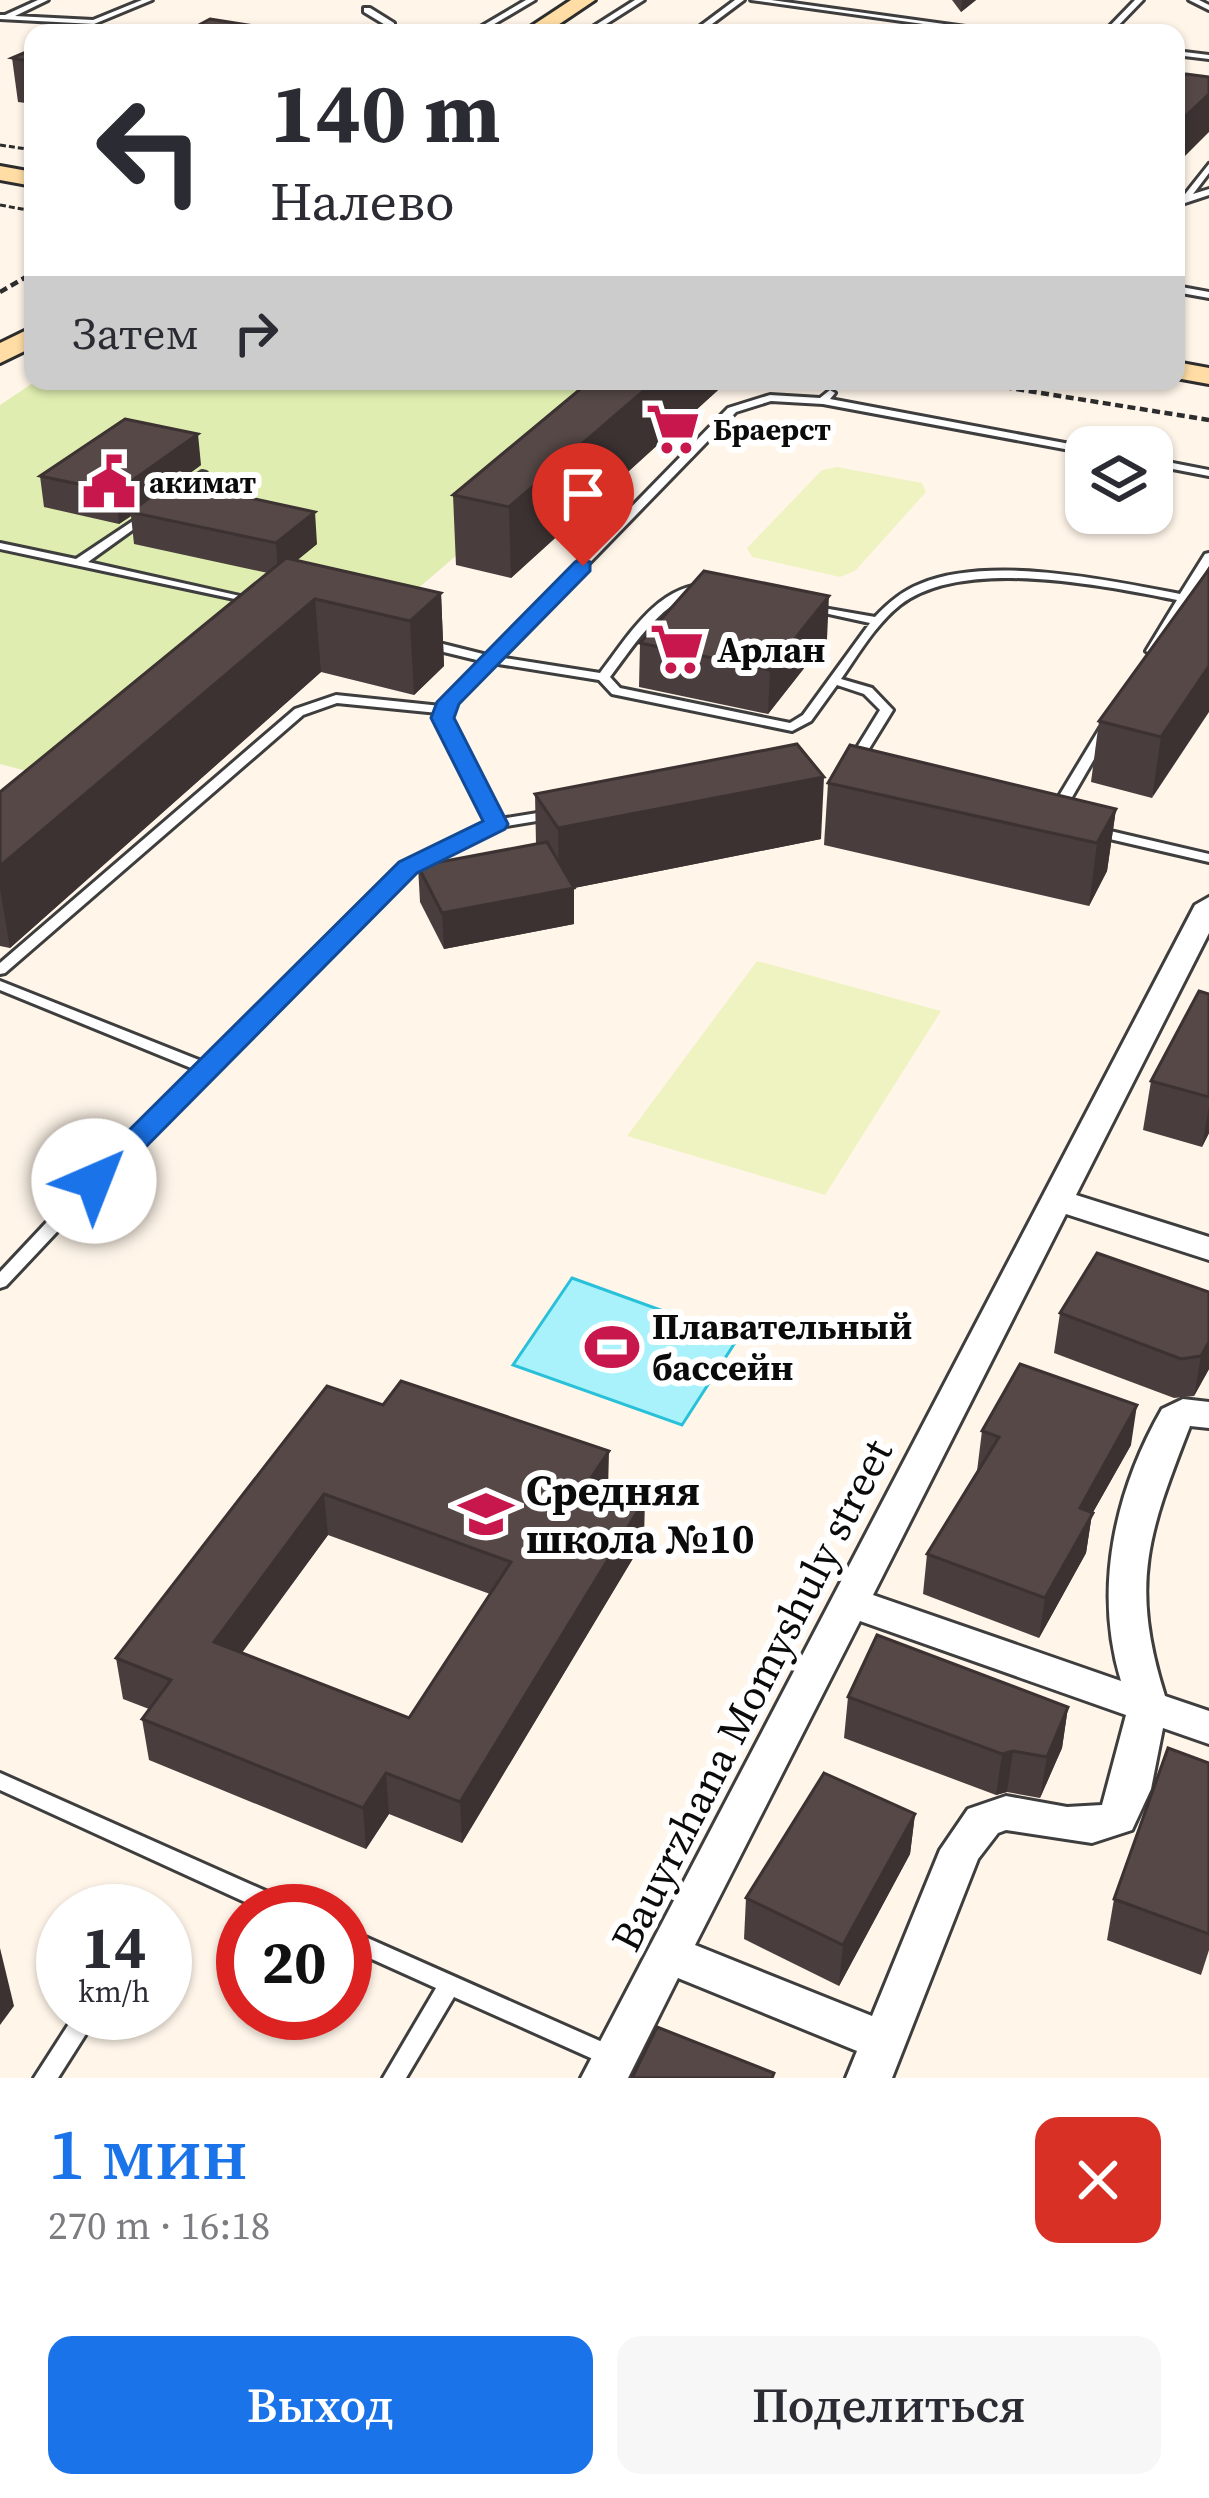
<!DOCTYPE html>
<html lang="ru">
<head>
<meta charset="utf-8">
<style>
	:root { --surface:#fff; --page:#f7f7f7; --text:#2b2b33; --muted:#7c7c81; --accent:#1a73e8 }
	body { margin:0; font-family:"Source Serif 4",serif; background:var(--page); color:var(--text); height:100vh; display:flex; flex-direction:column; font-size:45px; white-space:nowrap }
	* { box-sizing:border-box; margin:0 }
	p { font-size:39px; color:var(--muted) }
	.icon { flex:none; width:66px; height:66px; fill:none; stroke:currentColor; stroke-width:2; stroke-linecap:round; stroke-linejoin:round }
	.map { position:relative; height:2078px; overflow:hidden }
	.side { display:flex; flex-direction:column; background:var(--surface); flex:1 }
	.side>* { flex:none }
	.guide { position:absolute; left:24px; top:24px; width:1161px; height:366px; border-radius:24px; box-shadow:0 3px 9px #0004; background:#fff; color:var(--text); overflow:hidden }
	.buttons { position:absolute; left:1065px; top:426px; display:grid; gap:24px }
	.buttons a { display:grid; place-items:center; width:108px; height:108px; border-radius:24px; background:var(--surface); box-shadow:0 3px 9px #0004; font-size:60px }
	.speed { position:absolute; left:36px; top:1884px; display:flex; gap:24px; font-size:60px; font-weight:700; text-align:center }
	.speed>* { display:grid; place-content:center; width:156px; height:156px; border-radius:50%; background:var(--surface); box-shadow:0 3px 9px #0004; line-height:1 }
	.speed small { font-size:30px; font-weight:400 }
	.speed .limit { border:18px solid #d22; background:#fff; color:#111 }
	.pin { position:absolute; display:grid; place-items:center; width:102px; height:102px; color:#fff; margin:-123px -51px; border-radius:50% 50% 50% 0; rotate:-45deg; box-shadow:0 0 12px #0007 }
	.pin .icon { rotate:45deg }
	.me { position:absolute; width:132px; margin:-66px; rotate:44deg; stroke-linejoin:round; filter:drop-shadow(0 0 9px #0008) }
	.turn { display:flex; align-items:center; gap:42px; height:252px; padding:0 48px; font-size:54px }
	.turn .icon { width:156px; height:156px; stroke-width:2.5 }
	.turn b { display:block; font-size:84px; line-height:102px }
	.then { display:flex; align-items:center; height:114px; padding:0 48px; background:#0003; gap:24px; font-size:45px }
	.round { display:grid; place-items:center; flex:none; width:126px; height:126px; border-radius:24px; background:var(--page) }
	.summary { display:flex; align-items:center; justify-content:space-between; height:204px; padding:0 48px }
	h1 { font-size:72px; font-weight:600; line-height:90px; color:var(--accent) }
	.action { display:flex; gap:24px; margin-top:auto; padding:24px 48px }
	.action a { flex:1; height:138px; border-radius:24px; background:var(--accent); color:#fff; font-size:48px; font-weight:600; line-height:138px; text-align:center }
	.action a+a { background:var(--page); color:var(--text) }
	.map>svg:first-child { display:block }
</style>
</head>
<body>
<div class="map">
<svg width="1209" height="2078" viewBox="0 0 1209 2078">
	<rect width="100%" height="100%" fill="#fff5e9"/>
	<path fill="#dfedb0" d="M36,381H660L359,639L87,787L0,764V405Z"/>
	<g fill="#eff3c2">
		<path d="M837,467L922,483L926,492L855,571L840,577L752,557L747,548L822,470Z"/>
		<path d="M757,961L941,1011L825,1195L627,1136Z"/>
	</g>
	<path fill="#a9f2fc" stroke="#29c1da" stroke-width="3" d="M572,1278L738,1338L682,1425L513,1365Z"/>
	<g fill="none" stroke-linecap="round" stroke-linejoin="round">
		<defs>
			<g id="lane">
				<path d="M38,0H48L15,16L93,20L142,0H152L94,24L0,19V15H5Z"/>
				<path d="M526,0H535L479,33H470Z"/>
				<path d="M635,0H644L592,33H583Z"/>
				<path d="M735,0H744L700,33H691Z"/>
				<path d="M751,0H771L1009,33H988Z"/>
				<path d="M1135,0H1143L1111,33H1103Z"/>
				<path d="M1189,0H1199L1209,5V10Z"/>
				<path d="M364,8H370L394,23V33H386L387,26L364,12Z"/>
				<path d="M1176,51L1209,55V59L1176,55Z"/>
				<path d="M1209,164V173L1193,194L1209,189V195L1176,206V200L1182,198Z"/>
				<path d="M1176,286L1209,292V298L1176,292Z"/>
				<path d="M830,390L835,393L830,399L1086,447V453L823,404L771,401L736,412L498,657L600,673C628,637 657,585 708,584V588C661,601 638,640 610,677L620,688L790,723L803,715L870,623L806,609V605L875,617C888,603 902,591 920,584C989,555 1108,580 1180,594L1205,554L1209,553V566L1191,596L1209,599V607L1187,602L1158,651L1152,655L1146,651L1177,600C1103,586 964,556 900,605C876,624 859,653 841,679L872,688L893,710L859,765L854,766L848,762L880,710L864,694L837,685L811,721L792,731L612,694L599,680L492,663L454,703L449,718L500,819L556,810L563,814L561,817L500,827L413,871L132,1152L6,1286L0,1288V1272L120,1144L196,1070L0,990V981L204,1062L403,865L489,823L437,718L438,713L337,703L303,715L5,973L0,974V963L295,709L336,695L441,706L444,699L481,661L419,646V640L423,639L487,655L728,408L770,395L820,398Z"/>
				<path d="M1152,459L1209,470V476L1152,465Z"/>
				<path d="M202,472L206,473V477L176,498H168V494Z"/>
				<path d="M148,511L152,512V516L88,562L258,600V604L0,549V543L76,559Z"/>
				<path d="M1106,724L1112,728L1064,811L1062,814H1052L1050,811L1100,728Z"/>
				<path d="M1093,827L1209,854V862L1088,834L1086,831Z"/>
				<path d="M0,1773L295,1904L298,1911H265L0,1790Z"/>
				<path d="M345,1928L618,2049L621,2056L618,2063L610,2066L602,2063L454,1997L406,2078H383L436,1988L345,1947Z"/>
				<path d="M80,2016L88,2019L91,2026L58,2078H34L72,2019Z"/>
			</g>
			<path id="street" d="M1209,897V933L1076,1195L1209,1237V1260L1066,1214L873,1595L1121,1681C1093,1589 1115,1491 1162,1409L1183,1399L1209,1402V1428L1190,1426C1149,1532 1129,1582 1165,1696L1209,1711V1744L1163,1728L1151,1789L1132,1830L1092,1843L1006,1830L998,1833L978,1859L892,2078H846L857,2051L678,1978L628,2078H581L1195,905ZM860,1621L1126,1715L1102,1805L1067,1807L1006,1796L968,1809L940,1850L872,2016L695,1945Z"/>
			<g id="secondary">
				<path d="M571,0H595L546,33H521Z"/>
				<path d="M0,166L33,172V186L0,180Z"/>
				<path d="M33,327V347L0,363V343Z"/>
				<path d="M1176,362L1209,368V384L1176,378Z"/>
			</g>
		</defs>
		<use href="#lane" stroke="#3e3e3e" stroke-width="6"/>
		<use href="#street" stroke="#3e3e3e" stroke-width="6"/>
		<use href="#secondary" stroke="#2d2d2d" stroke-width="6"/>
		<g stroke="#2d2d2d" stroke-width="3" stroke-dasharray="6 3" stroke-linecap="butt">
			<path d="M0,145L33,150"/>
			<path d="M0,205L33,211"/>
		</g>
		<g stroke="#2d2d2d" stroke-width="4.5" stroke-dasharray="8 4.5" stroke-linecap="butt">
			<path d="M0,292L33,273"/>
			<path d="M967,381L1209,420"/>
		</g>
		<use href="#lane" fill="#fff" fill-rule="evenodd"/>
		<use href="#street" fill="#fff" fill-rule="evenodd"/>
		<use href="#secondary" fill="#ffdda4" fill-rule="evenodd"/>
	</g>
	<g fill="#493e3d" fill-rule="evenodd">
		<path d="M952,0H976L961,12Z"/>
		<path d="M33,49V104L18,102L12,58Z"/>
		<path d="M590,381H728L511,578L456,565L453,495Z"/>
		<path d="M201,465L178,482L317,544L296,561L441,593L444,666L414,695L321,672L10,948L0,946V792L268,573L134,544L131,516L119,524L44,507L40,476Z"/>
		<path d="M1209,569L1152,798L1091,782L1099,721Z"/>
		<path d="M827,639L768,714L639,687L640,643Z"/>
		<path d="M828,783L1116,809L1107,871L1089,906L824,845Z"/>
		<path d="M535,794L821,839L574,888V924L444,949L420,902L418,866L536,844Z"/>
		<path d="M1209,994V1133L1202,1147L1143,1130L1151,1081Z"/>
		<path d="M1209,1292V1369L1194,1396L1174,1398L1054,1353L1060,1313Z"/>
		<path d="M383,1405L608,1487L644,1540L462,1843L389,1814L366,1849L149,1760L142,1719L149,1709L123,1699L116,1658ZM328,1535L490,1594L409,1718L241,1653Z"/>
		<path d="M982,1431L1131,1445L1092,1514L1086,1553L1039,1638L923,1594L927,1554L977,1471Z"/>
		<path d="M848,1697L1068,1707L1062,1748L1040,1798L1007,1792L996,1795L844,1738Z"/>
		<path d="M1209,1763V1950L1201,1975L1107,1940L1114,1899Z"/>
		<path d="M915,1814L910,1854L839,1986L744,1939L746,1898Z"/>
	</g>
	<g fill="#3c3232">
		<path d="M962,0H976L961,12Z"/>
		<path d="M1209,94V132L1176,165V125Z"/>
		<path d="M655,381H728L511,578L509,507Z"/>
		<path d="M198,434L201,465L135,513L130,512L131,516L119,524L116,492Z"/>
		<path d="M315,512L317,544L278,576L276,543Z"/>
		<path d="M441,593L444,666L414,695L410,621Z"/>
		<path d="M829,596L827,639L768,714L770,670Z"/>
		<path d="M315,599L321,672L10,948L0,888V866Z"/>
		<path d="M1209,666V712L1152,798L1161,737Z"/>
		<path d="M824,777L821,839L574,888V924L444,949L442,913L559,891L558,828Z"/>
		<path d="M1116,809L1107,871L1089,906L1097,843Z"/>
		<path d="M1209,1106V1133L1202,1147Z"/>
		<path d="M1209,1342V1369L1194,1396L1201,1356Z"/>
		<path d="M1137,1405L1131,1445L1092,1514L1086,1553L1039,1638L1045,1598L1080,1508Z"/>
		<path d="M609,1451L608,1491L589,1481Z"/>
		<path d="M324,1494L328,1535L220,1683L214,1642Z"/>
		<path d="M645,1499L644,1540L462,1843L460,1802Z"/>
		<path d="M1068,1707L1062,1748L1040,1798L1047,1757Z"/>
		<path d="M1013,1751L1007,1792L996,1795L1002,1754Z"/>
		<path d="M386,1773L389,1814L366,1849L363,1808Z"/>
		<path d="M915,1814L910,1854L839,1986L843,1945Z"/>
		<path d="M0,1948L14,2006L0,2025Z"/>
	</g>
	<g fill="#554847" stroke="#3c3232" stroke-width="3" fill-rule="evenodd">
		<path d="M210,19L267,28L258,33H184Z"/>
		<path d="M74,29L98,33H66Z"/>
		<path d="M33,49V62L12,58Z"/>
		<path d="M1186,74L1209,77V94L1176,125V83Z"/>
		<path d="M590,381H655L509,507L453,495Z"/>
		<path d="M125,419L198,434L116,492L40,476Z"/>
		<path d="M173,481L315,512L276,543L130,512Z"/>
		<path d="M286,558L441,593L410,621L315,599L0,866V792Z"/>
		<path d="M1209,569V666L1161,737L1099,721Z"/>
		<path d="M704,571L829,596L770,670L640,643Z"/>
		<path d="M797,744L824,777L558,828L535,794Z"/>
		<path d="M850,745L1116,809L1097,843L828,783Z"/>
		<path d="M547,842L574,888L442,913L418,866Z"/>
		<path d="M1199,991L1209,994V1097L1151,1081Z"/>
		<path d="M1097,1253L1209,1292V1342L1201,1356L1181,1359L1060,1313Z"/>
		<path d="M1020,1364L1137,1405L1080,1508L1093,1513L1045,1598L927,1554L999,1437L982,1431Z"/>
		<path d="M401,1381L609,1451L589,1481L645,1499L460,1802L386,1773L363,1808L142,1719L171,1680L116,1658L327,1386L383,1405ZM324,1494L511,1562L409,1718L214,1642Z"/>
		<path d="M877,1635L1068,1707L1047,1757L1013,1751L1002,1754L848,1697Z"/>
		<path d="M1168,1748L1209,1763V1934L1114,1899Z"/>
		<path d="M824,1773L915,1814L843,1945L746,1898Z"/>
		<path d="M657,2027L774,2073L772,2078H632Z"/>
	</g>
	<path fill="#1a73e8" stroke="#114b97" stroke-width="3" d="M583,560L590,562V571L459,704L454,718L508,824L505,829L417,873L105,1188H84L80,1181L84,1175L399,862L483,821L431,718L437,702L575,562Z"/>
	<defs>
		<symbol id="supermarket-bare" viewBox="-9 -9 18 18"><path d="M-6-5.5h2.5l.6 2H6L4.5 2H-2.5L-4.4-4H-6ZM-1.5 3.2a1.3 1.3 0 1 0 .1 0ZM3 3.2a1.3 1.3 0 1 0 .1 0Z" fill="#c7174d" stroke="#fff" stroke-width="2.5" paint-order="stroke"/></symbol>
		<symbol id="civic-bare" viewBox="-9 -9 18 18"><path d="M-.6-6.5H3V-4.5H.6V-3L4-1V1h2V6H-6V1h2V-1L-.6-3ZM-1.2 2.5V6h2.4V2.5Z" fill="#c7174d" stroke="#fff" stroke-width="2.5" paint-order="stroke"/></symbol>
		<symbol id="stadium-bare" viewBox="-9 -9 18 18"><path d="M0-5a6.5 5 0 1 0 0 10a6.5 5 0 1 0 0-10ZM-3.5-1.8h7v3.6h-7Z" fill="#c7174d" stroke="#fff" stroke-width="2.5" paint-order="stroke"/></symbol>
		<symbol id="school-bare" viewBox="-9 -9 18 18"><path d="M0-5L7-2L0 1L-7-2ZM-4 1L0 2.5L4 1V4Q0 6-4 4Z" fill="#c7174d" stroke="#fff" stroke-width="2.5" paint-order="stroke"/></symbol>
	</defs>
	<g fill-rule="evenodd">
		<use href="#supermarket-bare" x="635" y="391" width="76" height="76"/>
		<use href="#civic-bare" x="71" y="444" width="76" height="76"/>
		<use href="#supermarket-bare" x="639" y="611" width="76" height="76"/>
		<use href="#stadium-bare" x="574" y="1309" width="76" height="76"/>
		<use href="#school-bare" x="448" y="1476" width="76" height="76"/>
	</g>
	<g text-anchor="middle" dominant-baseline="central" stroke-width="12" stroke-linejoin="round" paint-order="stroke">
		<g font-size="30" font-weight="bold" fill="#0b0b0b" stroke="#fff" text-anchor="start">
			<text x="713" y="429">Браерст</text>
			<text x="149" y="482">акимат</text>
		</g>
		<g font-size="36" font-weight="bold" fill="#0b0b0b" stroke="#fff" text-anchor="start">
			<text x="717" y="649">Арлан</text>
			<text x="652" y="1326">Плавательный<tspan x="652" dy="41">бассейн</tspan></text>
		</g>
		<g font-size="42" font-weight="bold" fill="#0b0b0b" stroke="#fff" text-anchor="start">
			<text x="526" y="1490">Средняя<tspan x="526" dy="48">школа №10</tspan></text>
		</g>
		<g font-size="42" fill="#0b0b0b" stroke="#fff">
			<text transform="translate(751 1695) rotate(-63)">Bauyrzhana Momyshuly street</text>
		</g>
	</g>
</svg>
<div class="buttons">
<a><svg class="icon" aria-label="layers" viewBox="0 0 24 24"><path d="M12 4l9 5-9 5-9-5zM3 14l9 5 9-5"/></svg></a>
</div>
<div class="speed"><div>14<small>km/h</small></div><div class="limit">20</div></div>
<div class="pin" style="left:583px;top:566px;background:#d93025"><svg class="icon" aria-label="arrive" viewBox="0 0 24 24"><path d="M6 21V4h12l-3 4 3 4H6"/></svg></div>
<svg class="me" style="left:94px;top:1181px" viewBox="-20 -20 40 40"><circle r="19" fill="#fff"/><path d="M0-13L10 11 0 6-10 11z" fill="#1a73e8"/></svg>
<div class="guide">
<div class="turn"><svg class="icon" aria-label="left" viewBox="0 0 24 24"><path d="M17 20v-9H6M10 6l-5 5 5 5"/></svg><div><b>140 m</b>Налево</div></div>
<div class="then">Затем<svg class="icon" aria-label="right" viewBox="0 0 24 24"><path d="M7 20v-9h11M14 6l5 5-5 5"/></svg></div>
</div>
</div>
<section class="side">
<div class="summary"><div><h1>1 мин</h1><p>270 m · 16:18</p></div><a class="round" style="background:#d93025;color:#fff"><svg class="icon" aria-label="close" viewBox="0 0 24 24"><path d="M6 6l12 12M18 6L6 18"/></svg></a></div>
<div class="action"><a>Выход</a><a>Поделиться</a></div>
</section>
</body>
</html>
